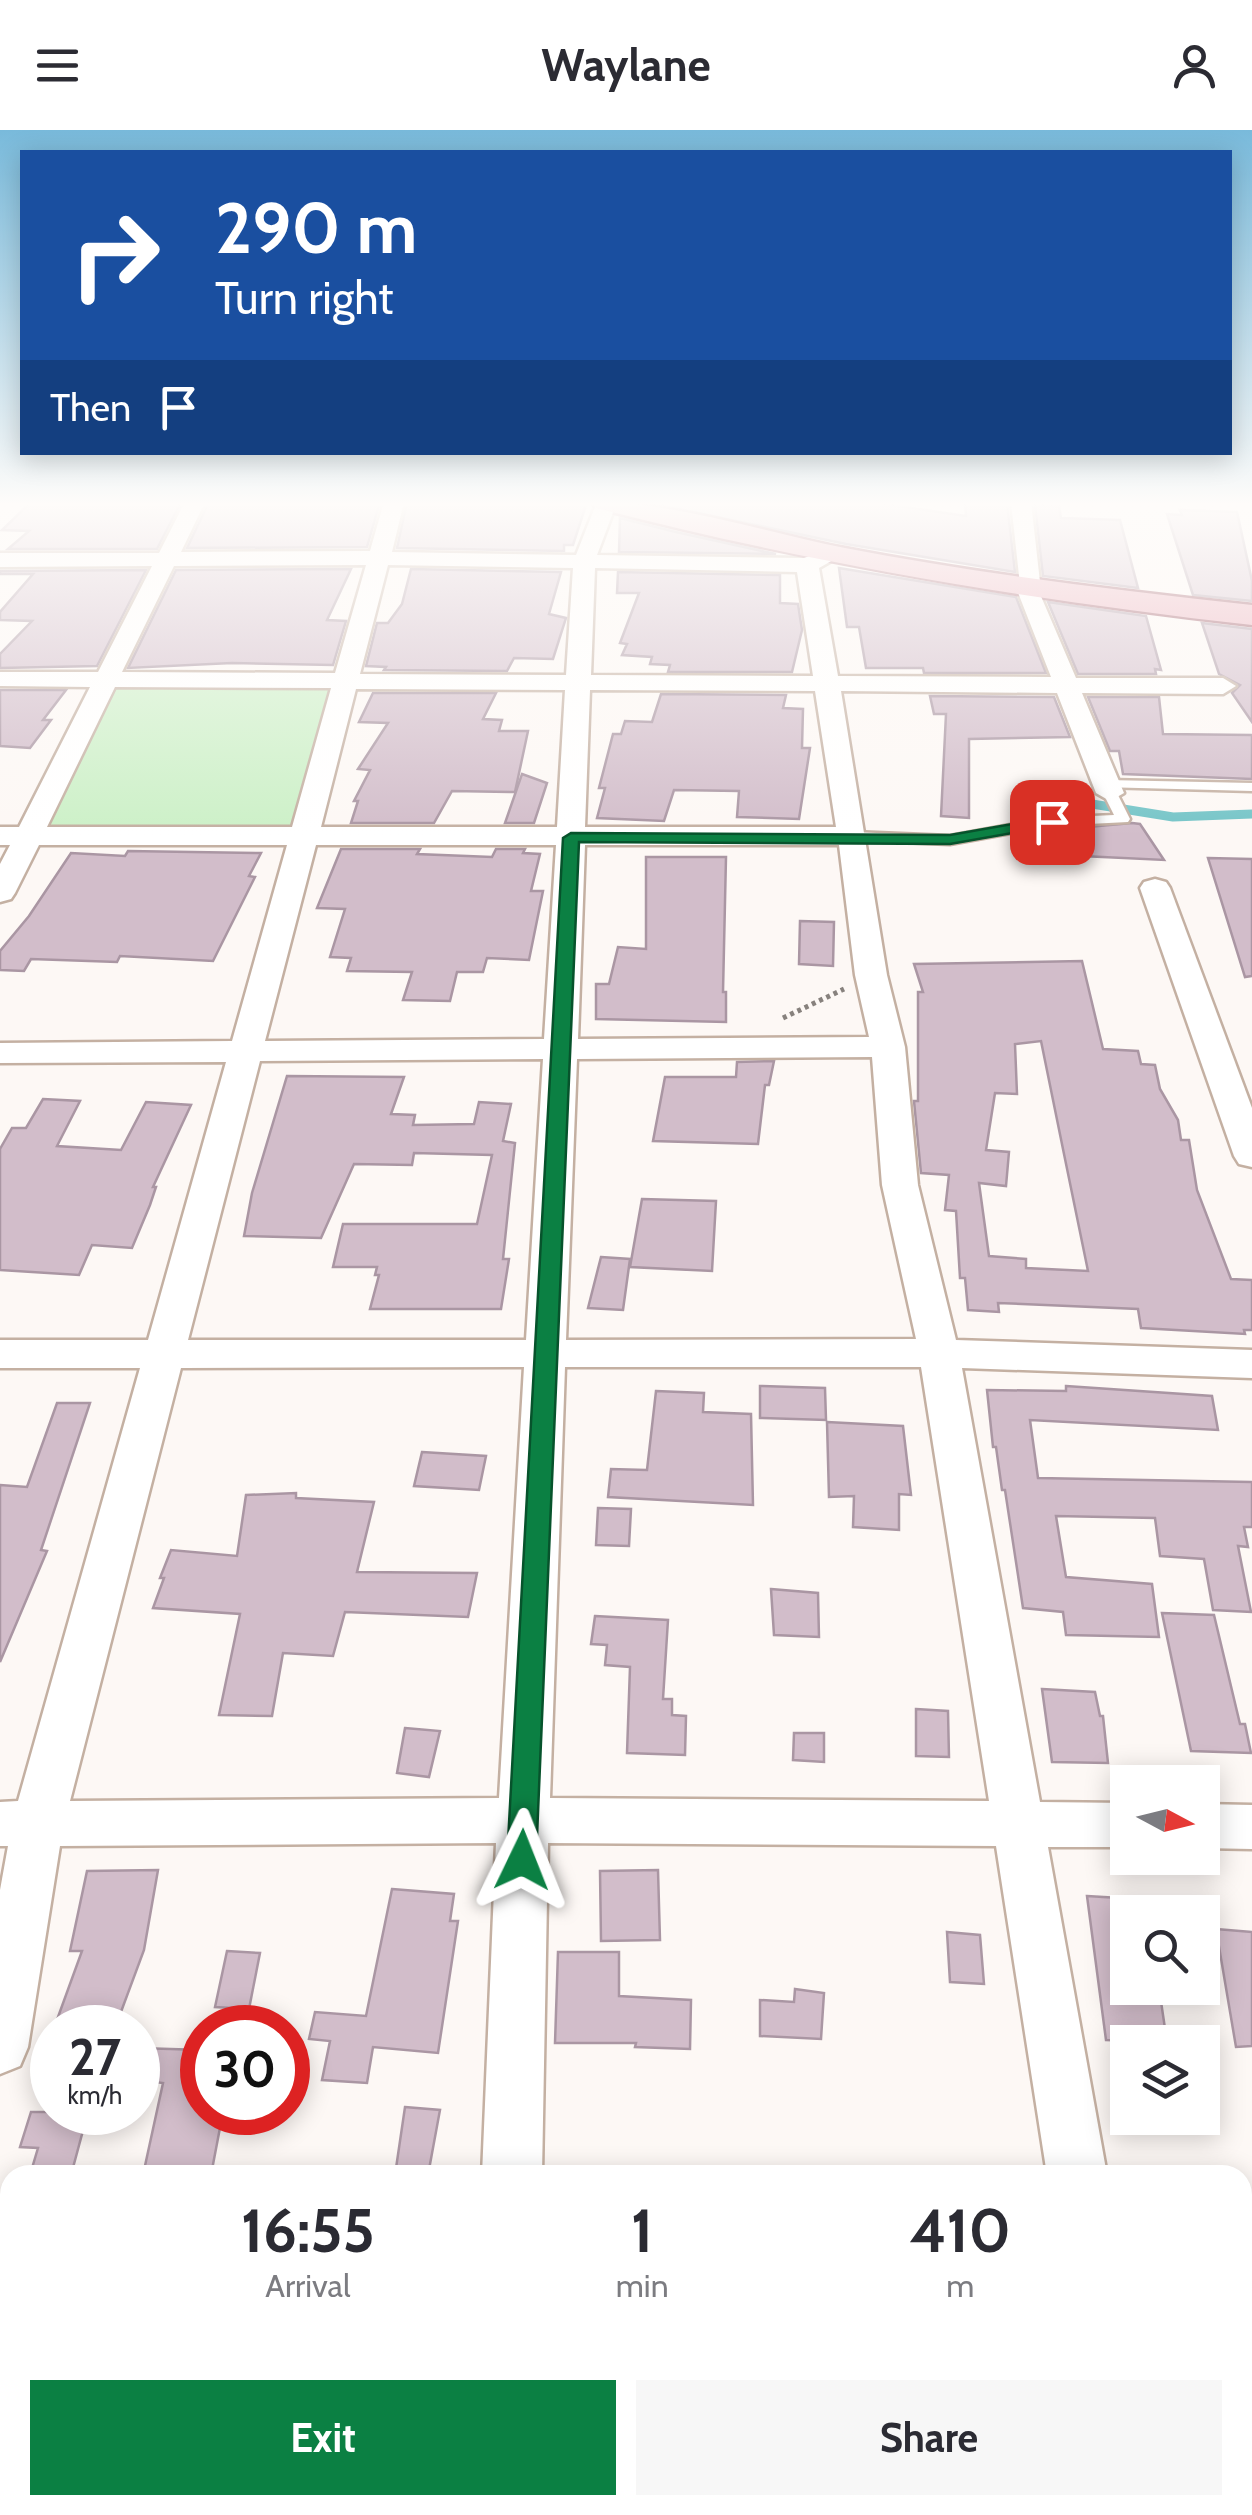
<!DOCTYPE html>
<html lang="en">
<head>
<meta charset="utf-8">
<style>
	:root { --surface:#fff; --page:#f7f7f7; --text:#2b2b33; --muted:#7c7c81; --accent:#0b8043 }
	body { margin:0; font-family:Cabin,sans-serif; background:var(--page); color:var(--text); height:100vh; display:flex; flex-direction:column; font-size:38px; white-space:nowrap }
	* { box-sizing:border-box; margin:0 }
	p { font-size:32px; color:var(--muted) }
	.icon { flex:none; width:55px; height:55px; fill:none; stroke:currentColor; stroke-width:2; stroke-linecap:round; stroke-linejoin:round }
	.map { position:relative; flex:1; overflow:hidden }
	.drawer { position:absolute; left:0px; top:2035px; width:1252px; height:350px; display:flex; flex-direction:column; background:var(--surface); border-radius:30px 30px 0 0; box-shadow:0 5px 25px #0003 }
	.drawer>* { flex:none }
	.guide { position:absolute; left:20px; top:20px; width:1212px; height:305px; border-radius:0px; box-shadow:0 5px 25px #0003; background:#1a4fa0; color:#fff; overflow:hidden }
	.needle { width:65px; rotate:97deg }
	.controls { position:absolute; left:1110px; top:1635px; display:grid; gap:20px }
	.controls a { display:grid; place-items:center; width:110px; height:110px; border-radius:0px; background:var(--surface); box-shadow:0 5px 25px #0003; font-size:50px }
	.speed { position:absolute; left:30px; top:1875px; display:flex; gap:20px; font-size:50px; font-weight:700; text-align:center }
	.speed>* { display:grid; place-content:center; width:130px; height:130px; border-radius:50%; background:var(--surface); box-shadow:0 5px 25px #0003; line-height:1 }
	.speed small { font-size:25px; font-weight:400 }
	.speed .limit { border:15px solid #d22; background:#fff; color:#111 }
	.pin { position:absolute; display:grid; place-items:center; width:85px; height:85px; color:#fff; margin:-42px; border-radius:20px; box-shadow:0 5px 15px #0006 }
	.me { position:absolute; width:110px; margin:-55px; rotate:2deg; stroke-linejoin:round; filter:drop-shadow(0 0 8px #0008) }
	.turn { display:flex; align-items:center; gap:35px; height:210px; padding:0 30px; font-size:45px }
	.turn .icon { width:130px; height:130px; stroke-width:2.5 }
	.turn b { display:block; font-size:70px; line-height:85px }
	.then { display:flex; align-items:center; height:95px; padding:0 30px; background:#0003; gap:20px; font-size:38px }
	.eta { display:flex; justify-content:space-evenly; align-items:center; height:170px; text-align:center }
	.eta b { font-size:60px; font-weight:800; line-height:70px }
	.button { display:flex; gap:20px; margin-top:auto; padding:20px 30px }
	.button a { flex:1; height:115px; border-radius:0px; background:var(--accent); color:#fff; font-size:40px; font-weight:800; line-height:115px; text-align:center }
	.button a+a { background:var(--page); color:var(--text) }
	header { display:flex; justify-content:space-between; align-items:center; height:130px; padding:0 30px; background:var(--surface); font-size:45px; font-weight:800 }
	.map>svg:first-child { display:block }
</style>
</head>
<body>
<header><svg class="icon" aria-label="menu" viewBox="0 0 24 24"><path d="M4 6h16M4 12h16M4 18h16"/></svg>Waylane<svg class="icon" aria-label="person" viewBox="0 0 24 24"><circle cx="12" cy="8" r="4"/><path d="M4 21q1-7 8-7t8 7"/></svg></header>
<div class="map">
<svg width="1252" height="2385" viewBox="0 0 1252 2385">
	<rect width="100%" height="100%" fill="#fdf8f5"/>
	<path fill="#ccf0c7" d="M106,551L345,553L303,707L29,706Z"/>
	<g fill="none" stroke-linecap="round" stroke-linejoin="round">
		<path stroke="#74c4c7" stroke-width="9" d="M1036,665L1173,687L1252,684"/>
	</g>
	<g fill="#d2bdca" stroke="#aa96a3" stroke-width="2.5" fill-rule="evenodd">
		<path d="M31,372H181L157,419H8L29,401L2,400Z"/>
		<path d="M209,372H380L367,417L187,418Z"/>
		<path d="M407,372H587L573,415H564V421L397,418Z"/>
		<path d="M646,372H871L966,386L965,372L1007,373L1015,442L846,414Z"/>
		<path d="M1035,375L1059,376L1061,388L1120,390L1138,458L1043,446Z"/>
		<path d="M1180,380L1237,382L1252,451V471L1193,465L1167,384L1182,385Z"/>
		<path d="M620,388L676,402L776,424L619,422Z"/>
		<path d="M839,438L1016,467L1046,543H924L923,538H866L859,497H847Z"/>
		<path d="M351,439L327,490L346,491L333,535L232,533L128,538L176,440Z"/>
		<path d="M411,439L561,442L549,484L566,488L553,529L514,528L507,541L384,540L386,537L366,536L377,493H388L402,474Z"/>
		<path d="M146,440L97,536L0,538V524L32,491L0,490V482L33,444H0V441Z"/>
		<path d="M618,442L780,445V473L798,474L802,500L792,542H668L670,535L650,534L652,527L622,525L627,514L620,513L639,463H617Z"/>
		<path d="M1048,472L1146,486L1161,540L1155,539L1156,544H1078Z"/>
		<path d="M1202,493L1252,499V592L1232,563L1240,555L1219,544Z"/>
		<path d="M0,560H66L43,590H51L30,618L0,616Z"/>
		<path d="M373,563H496L483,589L502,590L499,601H528L515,662L452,661L434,693H351L358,671H354L370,640L358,639L388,593L359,592Z"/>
		<path d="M661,564L786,565L783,578L803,579L802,618H810L799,689L737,687L739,661L674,660L664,691L597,688L605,658H599L613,604H621L625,591L652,592Z"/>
		<path d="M930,566L1054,567L1070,607L969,609V688L941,686L946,584H934Z"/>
		<path d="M1088,567H1159L1163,604L1252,605V649L1123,644L1119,621H1110Z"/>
		<path d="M522,644L547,653L534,693H505Z"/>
		<path d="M1132,693L1140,694L1164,730L1082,726L1077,698Z"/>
		<path d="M341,719H420L417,724L492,727L496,719H525L523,723L540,724L531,761H543L529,830L487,828L483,842H457L450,871L403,870L412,842L347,841L351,828L330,827L345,779L317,778Z"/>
		<path d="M128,721L261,723L249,746L255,747L213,831L120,826L117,832L31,829L24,841L0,840V821L29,786L71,723L125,726Z"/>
		<path d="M646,727H726L723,862H726V892L596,889V854H609L618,817L646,819Z"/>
		<path d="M1208,728L1252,729V846L1245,847Z"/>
		<path d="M800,791L834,792L833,836L799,834Z"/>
		<path d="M1082,831L1103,919L1138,921L1141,934L1155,935L1160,959L1178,990L1181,1010H1189L1197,1060L1231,1149L1252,1150V1200H1244L1245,1204L1141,1198L1138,1179L998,1173L999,1182L968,1180L965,1148H960L956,1081L945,1080L949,1045L921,1043L914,971H918V862H923L914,834ZM1041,911L1064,1024L1088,1141L1026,1138V1129L989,1126L979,1053L1006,1056L1009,1022L986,1020L995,963L1017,964L1015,914Z"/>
		<path d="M774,931L769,955H765L758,1014L653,1011L665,947H736L737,932Z"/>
		<path d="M287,946L404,947L391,984L415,985L413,995L474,994L479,972L511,974L503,1011L515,1013L503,1129H509L501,1179H370L379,1145H375L377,1137H333L343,1094H477L492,1025L414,1023L412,1035L354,1034L321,1108L244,1106L252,1063Z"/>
		<path d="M43,969L80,971L57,1016L121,1020L146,972L191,975L153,1057H156L150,1075L132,1118L92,1115L79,1145L0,1140V1019L12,998H26Z"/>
		<path d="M642,1069L716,1071L712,1141L630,1137Z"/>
		<path d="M601,1127L630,1129L623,1180L588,1178Z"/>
		<path d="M760,1256L825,1258L826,1290L760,1288Z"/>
		<path d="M1066,1256L1212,1266L1218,1300L1030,1290L1038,1348L1252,1352V1397H1244L1248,1417L1238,1416L1251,1482L1213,1480L1204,1429L1160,1426L1155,1388L1056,1386L1066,1447L1152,1454L1159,1507L1066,1505L1063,1482L1023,1478L1005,1360H1002L996,1317H993L987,1260L1066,1261Z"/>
		<path d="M656,1261L704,1263L703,1282L751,1284L753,1375L608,1367L611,1339L647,1340Z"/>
		<path d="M57,1273H90L41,1420L47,1421L0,1532V1355L27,1357Z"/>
		<path d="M827,1292L903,1296L911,1365L899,1364V1400L853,1397L854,1366L829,1367Z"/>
		<path d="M422,1322L486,1326L479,1360L414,1356Z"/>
		<path d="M296,1363V1368L374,1372L357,1442L477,1443L468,1487L345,1482L333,1526L283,1523L272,1586L219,1585L240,1484L153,1478L164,1448H160L171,1420L237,1426L246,1365Z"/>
		<path d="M598,1378L631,1379L629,1416L596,1415Z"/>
		<path d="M771,1459L818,1463L819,1507L774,1505Z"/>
		<path d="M1162,1483L1214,1485L1240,1594H1245L1251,1623L1191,1621Z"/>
		<path d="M595,1486L668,1490L663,1569H672V1585L686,1586L685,1625L627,1623L630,1537L605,1535L607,1515L591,1514Z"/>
		<path d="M1042,1559L1095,1562L1100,1586H1103L1108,1633L1052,1632Z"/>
		<path d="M916,1579L948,1581L949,1627L916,1626Z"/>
		<path d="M405,1598L440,1601L429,1647L397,1643Z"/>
		<path d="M794,1603H824V1632L793,1630Z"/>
		<path d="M158,1740L144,1820L115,1898H54L82,1821H70L87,1741Z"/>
		<path d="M658,1740L660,1810L601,1811L600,1741Z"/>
		<path d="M392,1759L454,1764L450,1791H458L438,1923L373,1917L367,1953L322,1950L330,1911L309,1909L315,1882L366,1886Z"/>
		<path d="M1087,1766L1119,1768L1128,1858H1159L1167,1912L1106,1910Z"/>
		<path d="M1216,1799L1252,1802V1916L1236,1917Z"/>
		<path d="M947,1802L980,1805L984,1854L950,1852Z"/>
		<path d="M227,1821L260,1823L249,1879L215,1877Z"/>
		<path d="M558,1822H619V1866L691,1870L690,1919L635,1917L636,1913H555Z"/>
		<path d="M795,1859L824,1863L821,1909L760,1906V1870L794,1872Z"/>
		<path d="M138,1918L202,1920V1982H223L211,2045H143L163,1953L138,1950Z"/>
		<path d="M405,1977L440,1980L428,2045H395Z"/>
		<path d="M31,1982H88L71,2045H30L38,2018L20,2017Z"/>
	</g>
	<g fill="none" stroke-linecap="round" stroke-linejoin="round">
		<defs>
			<g id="lane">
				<path d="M1106,650L1252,653V661L1101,657L1099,654Z"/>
				<path d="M1110,659L1117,663L1130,689L1128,692L1049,696L950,714L852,710L845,706L852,702L950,706L1049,688L1114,685L1103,663Z"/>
			</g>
			<g id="street">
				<path d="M185,372H205L181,422L370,421L384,372H404L392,422L576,425L597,372H617L597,425L804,428L829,419L837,421L840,426L819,438L838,546L1051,547L1017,460L1020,455L1011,372H1031L1040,452L1037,457L1076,548H1223L1236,556L1223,564L1082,563L1124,663L1110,671L1096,663L1057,563L841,561L887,845L905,917L918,1055L956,1210L1252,1220V1248L962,1238L1040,1672L1128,1673V1717H1048L1107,2045H1047L996,1716L548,1713L542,2045H482L496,1713L60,1716L28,1917L20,1936L0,1944V1760L8,1716H0V1672L18,1671L140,1238H0V1210H148L226,932L0,933V913L232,911L287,715H39L15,763L11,769L0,772V734L10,715H0V697H19L90,557L0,556V542H98L152,436L0,437V423H159ZM366,435L335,543L122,542L174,436ZM388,435L573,438L566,545L360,544ZM595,438L797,442L813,546L591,545ZM115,557L331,558L292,697H47ZM356,559L565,560L557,697H321ZM590,560L815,561L836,697H585ZM316,715H556L544,909L265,911ZM585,715H839L855,845L869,907L578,909ZM872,927L882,1055L916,1209L566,1210L577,929ZM543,929L526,1210H188L260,931ZM524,1237L499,1668L70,1671L181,1238ZM565,1237H921L989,1671L550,1668Z"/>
				<path d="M1155,749L1166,752L1170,758L1252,978V1037L1239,1034L1234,1026L1140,758L1144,752Z"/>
				<path d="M1202,1674L1252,1675V1719L1202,1718Z"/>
				<path d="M469,2375H537L536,2385H468Z"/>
				<path d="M1099,2375H1167L1169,2385H1101Z"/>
			</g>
			<path id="primary" d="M592,372C677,372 762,402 845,418C980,444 1116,460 1252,475V495C1030,470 812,434 596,378Z"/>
		</defs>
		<use href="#lane" stroke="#c4b0a2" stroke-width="5"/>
		<use href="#street" stroke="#c4b0a2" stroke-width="5"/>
		<use href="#primary" stroke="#9b5663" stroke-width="5"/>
		<path stroke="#87817d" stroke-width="5" stroke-dasharray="4 4" stroke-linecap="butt" d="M783,888L844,859"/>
		<use href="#lane" fill="#fff" fill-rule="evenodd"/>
		<use href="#street" fill="#fff" fill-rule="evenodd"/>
		<use href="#primary" fill="#e9adba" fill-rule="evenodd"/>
	</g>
	<linearGradient id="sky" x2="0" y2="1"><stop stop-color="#79badb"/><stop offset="0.53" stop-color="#fefcfa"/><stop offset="1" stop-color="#fefcfa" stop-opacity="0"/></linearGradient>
	<rect width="1252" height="706" fill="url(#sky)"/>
	<path fill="#0b8043" stroke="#07532c" stroke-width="2.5" d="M1052,687L1060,692L1057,695L950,714L579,712L536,1730L532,1739L522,1743L511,1739L507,1730L563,708L571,703L950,705Z"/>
</svg>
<div class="controls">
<a><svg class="needle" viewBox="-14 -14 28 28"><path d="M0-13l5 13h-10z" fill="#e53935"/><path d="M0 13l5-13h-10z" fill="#7c7c81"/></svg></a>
<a><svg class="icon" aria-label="search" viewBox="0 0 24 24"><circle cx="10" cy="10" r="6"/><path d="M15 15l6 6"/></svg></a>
<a><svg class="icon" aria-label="layers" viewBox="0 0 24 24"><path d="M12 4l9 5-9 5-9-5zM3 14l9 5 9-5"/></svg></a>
</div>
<div class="speed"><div>27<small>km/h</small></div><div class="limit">30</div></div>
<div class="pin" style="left:1052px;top:692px;background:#d93025"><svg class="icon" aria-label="arrive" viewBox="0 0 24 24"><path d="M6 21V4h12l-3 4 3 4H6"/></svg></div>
<svg class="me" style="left:522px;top:1730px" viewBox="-20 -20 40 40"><path d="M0-17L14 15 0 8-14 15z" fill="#0b8043" stroke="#fff" stroke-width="4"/></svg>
<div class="guide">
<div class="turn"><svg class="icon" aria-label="right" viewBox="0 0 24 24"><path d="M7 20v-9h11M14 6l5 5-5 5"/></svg><div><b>290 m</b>Turn right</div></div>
<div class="then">Then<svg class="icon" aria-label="arrive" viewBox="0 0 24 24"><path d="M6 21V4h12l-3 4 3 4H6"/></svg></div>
</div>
<section class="drawer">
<div class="eta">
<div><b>16:55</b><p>Arrival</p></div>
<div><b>1</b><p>min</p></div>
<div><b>410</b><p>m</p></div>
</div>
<div class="button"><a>Exit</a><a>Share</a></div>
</section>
</div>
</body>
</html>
